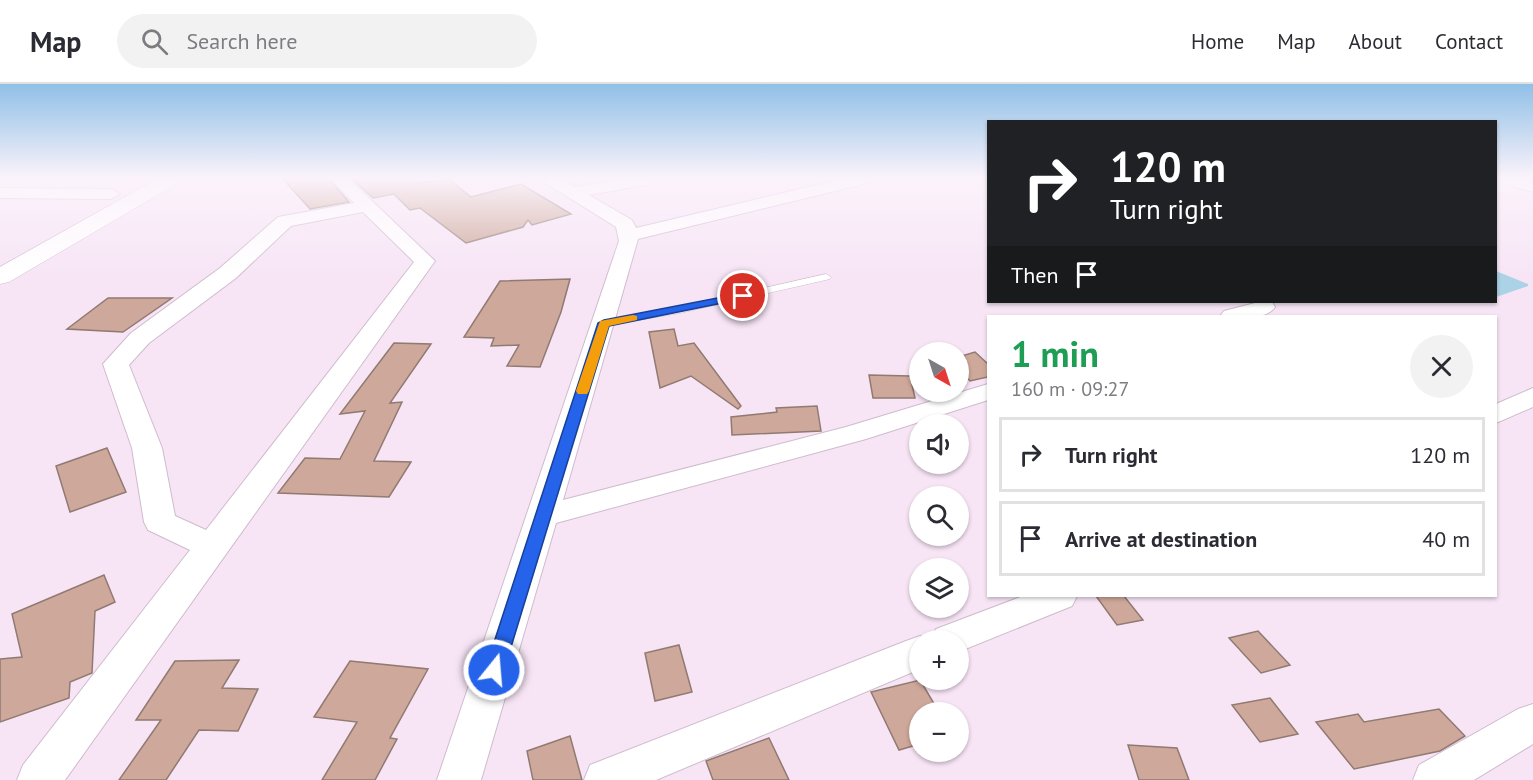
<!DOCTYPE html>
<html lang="en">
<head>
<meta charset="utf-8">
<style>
	:root { --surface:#fff; --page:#f2f2f3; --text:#2b2b33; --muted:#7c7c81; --line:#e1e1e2 }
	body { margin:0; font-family:"PT Sans",sans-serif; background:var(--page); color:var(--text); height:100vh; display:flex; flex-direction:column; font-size:22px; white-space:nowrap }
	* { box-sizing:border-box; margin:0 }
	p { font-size:20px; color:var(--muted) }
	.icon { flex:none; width:33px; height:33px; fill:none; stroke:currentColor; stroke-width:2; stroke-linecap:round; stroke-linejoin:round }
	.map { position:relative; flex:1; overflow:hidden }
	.panel { position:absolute; left:987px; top:231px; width:510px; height:282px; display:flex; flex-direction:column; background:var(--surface); border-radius:0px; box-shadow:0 2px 4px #0004 }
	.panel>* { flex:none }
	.top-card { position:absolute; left:987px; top:36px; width:510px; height:183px; border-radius:0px; box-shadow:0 2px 4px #0004; background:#202124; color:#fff; overflow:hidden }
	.needle { width:39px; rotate:141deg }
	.fabs { position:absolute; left:909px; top:258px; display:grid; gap:12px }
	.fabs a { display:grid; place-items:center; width:60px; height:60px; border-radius:50%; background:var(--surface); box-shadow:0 2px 4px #0004; font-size:30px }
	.pin { position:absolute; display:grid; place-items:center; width:51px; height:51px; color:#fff; margin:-26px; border:3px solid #fff; border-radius:50%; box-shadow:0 2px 6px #0007 }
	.me { position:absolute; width:66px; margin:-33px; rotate:17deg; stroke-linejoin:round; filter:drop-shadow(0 0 4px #0008) }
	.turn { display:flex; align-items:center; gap:21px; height:126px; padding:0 24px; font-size:27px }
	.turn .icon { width:78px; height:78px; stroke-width:2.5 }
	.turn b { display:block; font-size:42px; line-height:51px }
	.then { display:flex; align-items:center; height:57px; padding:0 24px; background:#0003; gap:12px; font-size:22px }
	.round { display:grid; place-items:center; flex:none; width:63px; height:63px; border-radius:32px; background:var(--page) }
	.summary { display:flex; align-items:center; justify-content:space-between; height:102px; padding:0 24px }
	h1 { font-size:36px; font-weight:800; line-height:45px; color:#1e9e55 }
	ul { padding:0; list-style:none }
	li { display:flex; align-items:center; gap:18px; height:75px; margin:0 12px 9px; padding:0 12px; border:3px solid var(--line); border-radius:0px }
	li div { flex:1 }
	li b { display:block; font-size:22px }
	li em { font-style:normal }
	header { display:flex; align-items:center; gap:36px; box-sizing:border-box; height:84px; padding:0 30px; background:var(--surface); border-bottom:2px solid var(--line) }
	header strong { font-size:28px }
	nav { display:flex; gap:33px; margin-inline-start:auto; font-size:21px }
	.search { width:420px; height:54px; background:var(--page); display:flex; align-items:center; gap:15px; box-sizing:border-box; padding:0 21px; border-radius:33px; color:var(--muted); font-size:22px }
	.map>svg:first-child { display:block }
</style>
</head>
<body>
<header>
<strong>Map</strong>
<div class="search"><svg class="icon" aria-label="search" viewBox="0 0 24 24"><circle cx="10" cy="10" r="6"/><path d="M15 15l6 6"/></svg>Search here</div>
<nav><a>Home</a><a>Map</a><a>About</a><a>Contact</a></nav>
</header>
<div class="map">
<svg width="1533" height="696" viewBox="0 0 1533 696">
	<rect width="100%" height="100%" fill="#f7e5f6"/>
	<path fill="#acd2e6" d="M1496,187L1528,200V202L1496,213Z"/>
	<g fill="#cea89a" stroke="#907a72" stroke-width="1.5">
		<path d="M283,95H329L349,118L310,125Z"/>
		<path d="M352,95H416V99L449,95L471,113L521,100L571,130L532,141L528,136L523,143L466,159L420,124L410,126L394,110L373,114Z"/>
		<path d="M570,195L561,228L540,283L507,282L519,261L491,262L494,254L464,253L500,197Z"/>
		<path d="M108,214H172L123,248L67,245Z"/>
		<path d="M674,245L678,262L694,259L741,322L738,325L691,292L660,304L649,248Z"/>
		<path d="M394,259L431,260L390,319L402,318L374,377L411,378L389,413L278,409L305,374L340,375L365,327L340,330Z"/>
		<path d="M975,268L988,280V293L970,297L958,283V273Z"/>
		<path d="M869,291L910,292L915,314H873Z"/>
		<path d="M817,322L821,347L732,351L731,333L777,328L776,324Z"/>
		<path d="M107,364L126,408L70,428L56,382Z"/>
		<path d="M104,491L115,518L95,527L92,589L70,598L69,614L0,638V575L22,573L12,530Z"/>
		<path d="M1096,512H1124L1143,536L1117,541Z"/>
		<path d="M1258,547L1290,581L1261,589L1229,554Z"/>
		<path d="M679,561L692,608L655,617L645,569Z"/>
		<path d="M239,576L222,604L258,605L238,647L199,646L166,696H119L161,636H136L175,577Z"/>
		<path d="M350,577L428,585L390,654L397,655L375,696H322L357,638L314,633Z"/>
		<path d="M920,596L939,628H920V660L899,666L871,608Z"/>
		<path d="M1270,614L1298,650L1260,658L1232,621Z"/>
		<path d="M1439,625L1465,652L1440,667L1354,685L1316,638L1358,630L1364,638Z"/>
		<path d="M570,652L582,696H533L527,667Z"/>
		<path d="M769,654L789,696H713L706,677Z"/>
		<path d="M1128,661L1177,664L1189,696H1139Z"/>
	</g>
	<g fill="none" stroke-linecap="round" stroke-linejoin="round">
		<defs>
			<path id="service" d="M826,190L831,193L830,195L680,229L604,242L598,239L604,236L680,223Z"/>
			<g id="minor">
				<path d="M331,95H349L435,177L65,696H17L23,681L190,466L148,446L144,438L132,364L103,280L131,249L220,184L278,133L354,119ZM363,128L414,178L206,446L175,432L162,364L129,281L149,259L236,194L291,142Z"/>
				<path d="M539,95H560L575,103L623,95H658L650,100L589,111L632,136L636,144L842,95H871L868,99L638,155L563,416L846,343L988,300V316L866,355L556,439L481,696H437L619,157L616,143Z"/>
				<path d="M1500,95L1533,97V108L1503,99Z"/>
				<path d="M0,104L111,105L120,110L111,115L0,114Z"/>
				<path d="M1259,218H1272L1275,223C1266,237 1235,233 1220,232L1224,227Z"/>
				<path d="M1533,304V323L1496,339V320Z"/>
				<path d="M1023,512H1077L1072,522L958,568V556H920V585L656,696H584L590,681L906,557L920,552L930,556L936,545Z"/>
				<path d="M1533,620V660L1474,696H1413L1419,681L1518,625Z"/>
			</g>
			<path id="primary" d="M157,95H181L178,99L9,198L0,200V183Z"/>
		</defs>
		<use href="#service" stroke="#cebccd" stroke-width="1"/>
		<use href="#minor" stroke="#cebccd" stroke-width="2"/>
		<use href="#primary" stroke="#cebccd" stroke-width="1"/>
		<use href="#service" fill="#fff" fill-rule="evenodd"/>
		<use href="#minor" fill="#fff" fill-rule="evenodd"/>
		<use href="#primary" fill="#fff" fill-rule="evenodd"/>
	</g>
	<linearGradient id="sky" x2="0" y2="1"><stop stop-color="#90c0e7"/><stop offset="0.49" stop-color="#fbf3fb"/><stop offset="1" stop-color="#fbf3fb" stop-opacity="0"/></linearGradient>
	<rect width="1533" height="192" fill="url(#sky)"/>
	<path fill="#2563eb" stroke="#184099" stroke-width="1.5" d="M743,209L748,212L747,214L609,242L504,586L501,591L494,594L487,591L485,586L598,239L604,236Z"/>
	<path fill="#f59e0b" d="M633,231L637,232V236L609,242L589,307L587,310H578L576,307L600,237Z"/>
</svg>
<div class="fabs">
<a><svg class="needle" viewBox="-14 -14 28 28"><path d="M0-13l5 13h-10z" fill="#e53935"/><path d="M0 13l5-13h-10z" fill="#7c7c81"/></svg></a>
<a><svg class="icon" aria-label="sound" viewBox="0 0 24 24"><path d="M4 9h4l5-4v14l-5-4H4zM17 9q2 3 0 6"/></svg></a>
<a><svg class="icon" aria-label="search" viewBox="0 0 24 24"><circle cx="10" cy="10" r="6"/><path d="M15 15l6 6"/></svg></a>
<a><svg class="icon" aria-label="layers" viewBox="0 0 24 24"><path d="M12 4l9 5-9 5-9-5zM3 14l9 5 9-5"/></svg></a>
<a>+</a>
<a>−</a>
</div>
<div class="pin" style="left:743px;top:212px;background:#d93025"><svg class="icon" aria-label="arrive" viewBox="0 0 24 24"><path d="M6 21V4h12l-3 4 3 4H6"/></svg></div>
<svg class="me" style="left:494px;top:586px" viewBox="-20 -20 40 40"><circle r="17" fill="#2563eb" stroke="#fff" stroke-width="3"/><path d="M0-11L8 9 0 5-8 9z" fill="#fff"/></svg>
<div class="top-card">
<div class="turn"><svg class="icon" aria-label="right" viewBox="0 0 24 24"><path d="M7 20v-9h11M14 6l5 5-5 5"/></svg><div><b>120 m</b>Turn right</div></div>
<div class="then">Then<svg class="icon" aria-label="arrive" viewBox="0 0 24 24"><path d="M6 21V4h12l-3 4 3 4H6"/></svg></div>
</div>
<section class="panel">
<div class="summary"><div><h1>1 min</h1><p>160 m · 09:27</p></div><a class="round"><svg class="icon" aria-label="close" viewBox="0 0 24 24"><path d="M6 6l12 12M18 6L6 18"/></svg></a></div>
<ul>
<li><svg class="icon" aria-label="right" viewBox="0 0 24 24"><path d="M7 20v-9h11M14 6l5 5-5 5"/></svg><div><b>Turn right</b></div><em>120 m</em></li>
<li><svg class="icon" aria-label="arrive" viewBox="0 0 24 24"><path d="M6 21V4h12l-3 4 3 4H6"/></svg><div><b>Arrive at destination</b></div><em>40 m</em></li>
</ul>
</section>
</div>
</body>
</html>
